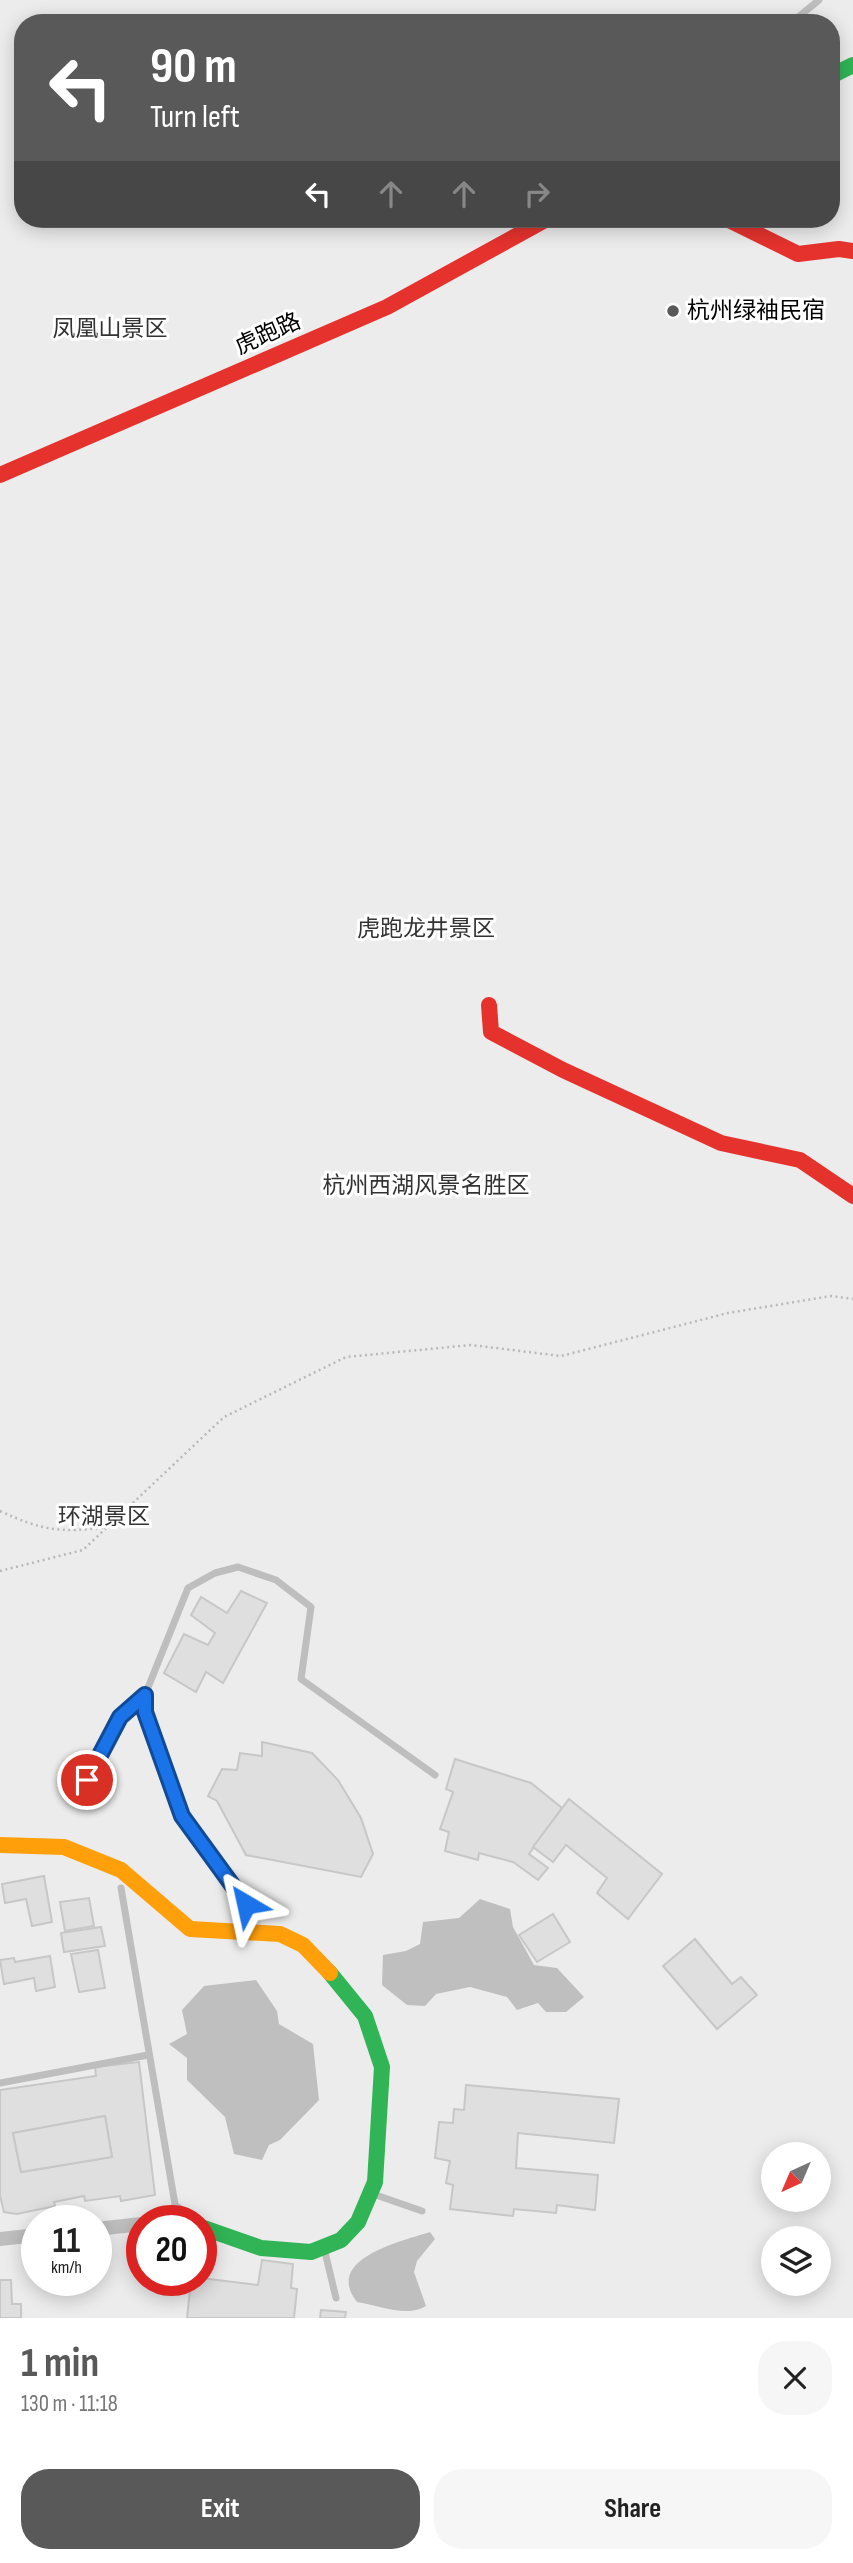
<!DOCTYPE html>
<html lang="en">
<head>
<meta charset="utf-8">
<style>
	:root { --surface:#fff; --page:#f6f6f6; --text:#222; --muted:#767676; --accent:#595959 }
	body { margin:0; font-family:"Sofia Sans Condensed","Noto Sans SC",sans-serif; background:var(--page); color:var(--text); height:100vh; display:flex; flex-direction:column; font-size:26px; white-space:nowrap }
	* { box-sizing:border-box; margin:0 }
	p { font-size:23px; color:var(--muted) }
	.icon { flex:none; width:38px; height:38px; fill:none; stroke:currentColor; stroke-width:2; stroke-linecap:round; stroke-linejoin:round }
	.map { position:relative; height:2318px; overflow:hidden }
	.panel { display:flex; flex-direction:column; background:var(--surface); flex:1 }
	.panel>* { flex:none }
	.hud { position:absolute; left:14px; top:14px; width:826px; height:214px; border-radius:28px; box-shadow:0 4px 18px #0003; background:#595959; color:#fff; overflow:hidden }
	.needle { width:46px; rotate:224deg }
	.tools { position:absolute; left:761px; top:2142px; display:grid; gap:14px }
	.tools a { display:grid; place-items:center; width:70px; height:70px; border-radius:50%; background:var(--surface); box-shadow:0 4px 18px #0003; font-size:35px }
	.speed { position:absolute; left:21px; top:2205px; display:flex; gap:14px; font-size:35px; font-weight:700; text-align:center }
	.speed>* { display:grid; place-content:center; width:91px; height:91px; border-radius:50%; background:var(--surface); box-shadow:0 4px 18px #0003; line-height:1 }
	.speed small { font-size:18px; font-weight:400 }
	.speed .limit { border:10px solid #d22; background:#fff; color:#111 }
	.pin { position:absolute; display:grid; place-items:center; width:60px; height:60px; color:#fff; margin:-30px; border:4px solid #fff; border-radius:50%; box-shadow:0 2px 7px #0007 }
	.me { position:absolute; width:77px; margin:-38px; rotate:324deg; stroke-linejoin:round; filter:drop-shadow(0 0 5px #0008) }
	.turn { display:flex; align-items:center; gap:24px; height:147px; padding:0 21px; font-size:32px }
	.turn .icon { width:91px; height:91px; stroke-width:2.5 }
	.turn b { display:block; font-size:49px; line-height:60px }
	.lanes { display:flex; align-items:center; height:66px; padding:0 21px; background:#0003; justify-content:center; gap:35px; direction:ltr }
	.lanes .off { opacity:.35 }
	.round { display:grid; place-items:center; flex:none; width:74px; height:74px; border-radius:28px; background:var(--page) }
	.summary { display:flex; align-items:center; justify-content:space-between; height:119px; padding:0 21px }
	h1 { font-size:42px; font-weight:700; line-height:52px; color:var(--accent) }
	.action { display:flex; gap:14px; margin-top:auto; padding:14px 21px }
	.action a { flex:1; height:80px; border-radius:28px; background:var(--accent); color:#fff; font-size:28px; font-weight:700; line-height:80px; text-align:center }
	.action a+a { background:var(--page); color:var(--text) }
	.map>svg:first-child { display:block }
</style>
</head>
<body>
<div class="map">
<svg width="853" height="2318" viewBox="0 0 853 2318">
	<rect width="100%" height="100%" fill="#fff"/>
	<path fill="#ececec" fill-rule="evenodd" d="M0,0H853V2318H0ZM23,23H831V219H23ZM774,2154H819V2200H774ZM37,2221H96V2280H37ZM142,2221H201V2280H142ZM774,2238H819V2284H774Z"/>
	<g fill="#bfbfbf">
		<path d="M480,1899L510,1909L513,1927L534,1965L557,1968L584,1997L566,2012H546L538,2003L517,2010L507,1997L470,1987L436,1994L425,2006L407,2005L382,1985L383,1955L406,1951L420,1944L423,1922L459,1918Z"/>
		<path d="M256,1980L277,2011L279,2024L313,2044L319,2100L280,2140L269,2145L262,2160L234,2154L225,2117L187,2080V2058L169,2044L187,2034L182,2010L204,1986Z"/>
		<path d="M430,2232L435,2239L417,2261L414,2272L426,2306C408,2318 377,2305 357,2302C323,2259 402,2241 430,2232Z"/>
	</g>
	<g fill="#dfdfdf" stroke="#c7c7c7" stroke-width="2" fill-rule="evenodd">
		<path d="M241,1591L267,1603L223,1683L206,1672L196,1692L164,1673L184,1634L208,1645L215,1633L191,1615L201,1597L227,1613Z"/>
		<path d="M262,1742L312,1753L338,1780L361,1818L373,1854L361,1877L246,1855L217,1801L208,1796L222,1769L237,1770L240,1753L262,1756Z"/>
		<path d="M455,1759L531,1783L562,1808L529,1854L548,1868L538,1880L513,1862L479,1853L478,1860L445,1851L449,1832L440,1829L453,1792L446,1789Z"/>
		<path d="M569,1799L662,1874L628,1919L597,1893L607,1878L566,1845L553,1862L533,1847Z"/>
		<path d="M44,1876L52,1922L32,1926L26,1899L5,1903L2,1884Z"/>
		<path d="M89,1898L94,1926L65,1931L60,1902Z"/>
		<path d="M553,1914L570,1942L537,1962L519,1935Z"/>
		<path d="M101,1927L105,1946L64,1952L61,1933Z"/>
		<path d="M695,1939L732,1984L741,1977L757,1995L717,2029L663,1966Z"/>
		<path d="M98,1950L105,1988L79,1992L71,1954Z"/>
		<path d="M50,1956L55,1987L36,1991L34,1978L4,1984L0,1960L14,1958L15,1962Z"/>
		<path d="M139,2062L155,2195L121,2201L120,2196L85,2201L84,2196L54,2202L55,2206L17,2214L4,2212L0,2196V2090L96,2076L95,2067ZM105,2116L112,2157L21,2172L13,2133Z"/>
		<path d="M466,2085L619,2099L614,2143L518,2133L516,2168L598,2175L595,2210L557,2205L556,2213L514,2209L513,2216L450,2209L453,2185L446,2183L450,2161L435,2158L439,2122L453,2123L454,2109L464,2110Z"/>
		<path d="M105,2116L112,2157L21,2172L13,2133Z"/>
		<path d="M262,2260L293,2264L291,2288L297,2289L294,2318H187L191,2280L201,2278L258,2285Z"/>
		<path d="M0,2280H11L12,2304H21V2318H0Z"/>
		<path d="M321,2310L346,2312L345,2318H320Z"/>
	</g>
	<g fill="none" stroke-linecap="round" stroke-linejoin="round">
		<g stroke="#b9b9b9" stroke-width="2.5" stroke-dasharray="2 3.5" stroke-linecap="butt">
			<path d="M0,1511C43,1531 61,1533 107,1527"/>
			<path d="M0,1571L83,1550L224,1417L346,1357L471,1345L561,1356L728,1313L831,1296L853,1299"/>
		</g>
		<g stroke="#bebebe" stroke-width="7">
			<path d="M791,23L819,0"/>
			<path d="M76,1802L120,1717L145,1695"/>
			<path d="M121,1888L176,2210"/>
			<path d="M252,1931L246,1904L182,1816L145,1712V1695L188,1588L215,1573L238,1567L276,1580L311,1607L301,1679L435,1775"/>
			<path d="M0,2083L148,2055"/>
			<path d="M373,2194L422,2211"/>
			<path d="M324,2248L336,2298"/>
		</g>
		<g stroke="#bebebe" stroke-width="14">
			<path d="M161,2221L170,2217L176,2210L191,2221"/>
			<path d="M96,2229L142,2224"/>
			<path d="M0,2239L37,2235"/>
		</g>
		<g stroke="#30b455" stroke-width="16">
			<path d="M831,76L853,65"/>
			<path d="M201,2227L261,2248L311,2252L341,2240L358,2222L375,2182L382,2067L365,2016L330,1973"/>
		</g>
		<path stroke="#ff9f0a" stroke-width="16" d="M0,1845L64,1847L121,1870L190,1929L280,1934L303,1945L330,1973"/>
		<g stroke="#e5322d" stroke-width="16">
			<path d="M727,219L798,254L839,249L853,251"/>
			<path d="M0,475L387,307L547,219"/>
			<path d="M489,1005L491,1032L563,1070L721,1143L800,1160L853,1196"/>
		</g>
	</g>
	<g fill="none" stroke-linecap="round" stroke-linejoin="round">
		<defs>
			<path id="route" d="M87,1780L120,1717L145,1695V1712L182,1816L246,1904"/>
		</defs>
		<use href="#route" stroke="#114b97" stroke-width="18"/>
		<use href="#route" stroke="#1a73e8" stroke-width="12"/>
	</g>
	<circle fill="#595959" stroke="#fff" stroke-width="2.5" cx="673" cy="311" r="7"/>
	<g text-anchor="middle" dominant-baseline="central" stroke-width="6" stroke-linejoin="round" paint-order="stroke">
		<g font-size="23" fill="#000" stroke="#fff" text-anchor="start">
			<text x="687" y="311">杭州绿袖民宿</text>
		</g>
		<g font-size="23" fill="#333" stroke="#fff">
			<text x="110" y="329">凤凰山景区</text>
			<text x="426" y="929">虎跑龙井景区</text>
			<text x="426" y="1186">杭州西湖风景名胜区</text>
			<text x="104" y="1517">环湖景区</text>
		</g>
		<g font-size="23" fill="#000" stroke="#fff">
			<text transform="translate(268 334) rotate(-24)">虎跑路</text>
		</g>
	</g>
</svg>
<div class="tools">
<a><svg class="needle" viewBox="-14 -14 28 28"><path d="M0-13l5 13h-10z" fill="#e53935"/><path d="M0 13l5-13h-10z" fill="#767676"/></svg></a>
<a><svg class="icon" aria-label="layers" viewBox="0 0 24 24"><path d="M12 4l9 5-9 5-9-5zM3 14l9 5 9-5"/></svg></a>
</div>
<div class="speed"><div>11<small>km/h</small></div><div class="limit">20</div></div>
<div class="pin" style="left:87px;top:1780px;background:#d93025"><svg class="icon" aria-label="arrive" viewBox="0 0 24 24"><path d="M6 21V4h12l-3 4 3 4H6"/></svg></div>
<svg class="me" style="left:246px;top:1904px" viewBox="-20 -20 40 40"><path d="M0-17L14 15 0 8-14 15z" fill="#1a73e8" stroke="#fff" stroke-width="4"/></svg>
<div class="hud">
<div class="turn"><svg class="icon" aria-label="left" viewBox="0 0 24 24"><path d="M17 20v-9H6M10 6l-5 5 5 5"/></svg><div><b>90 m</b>Turn left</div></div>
<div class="lanes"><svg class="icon" aria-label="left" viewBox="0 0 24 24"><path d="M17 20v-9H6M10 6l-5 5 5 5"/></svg><svg class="icon off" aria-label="ahead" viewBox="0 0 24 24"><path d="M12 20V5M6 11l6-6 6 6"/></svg><svg class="icon off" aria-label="ahead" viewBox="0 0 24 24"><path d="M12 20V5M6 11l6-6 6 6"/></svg><svg class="icon off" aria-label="right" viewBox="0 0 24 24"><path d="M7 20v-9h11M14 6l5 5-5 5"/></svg></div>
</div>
</div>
<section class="panel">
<div class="summary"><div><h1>1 min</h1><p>130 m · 11:18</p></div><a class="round"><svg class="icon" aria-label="close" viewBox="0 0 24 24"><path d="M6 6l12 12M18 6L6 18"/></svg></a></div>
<div class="action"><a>Exit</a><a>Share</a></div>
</section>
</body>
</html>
